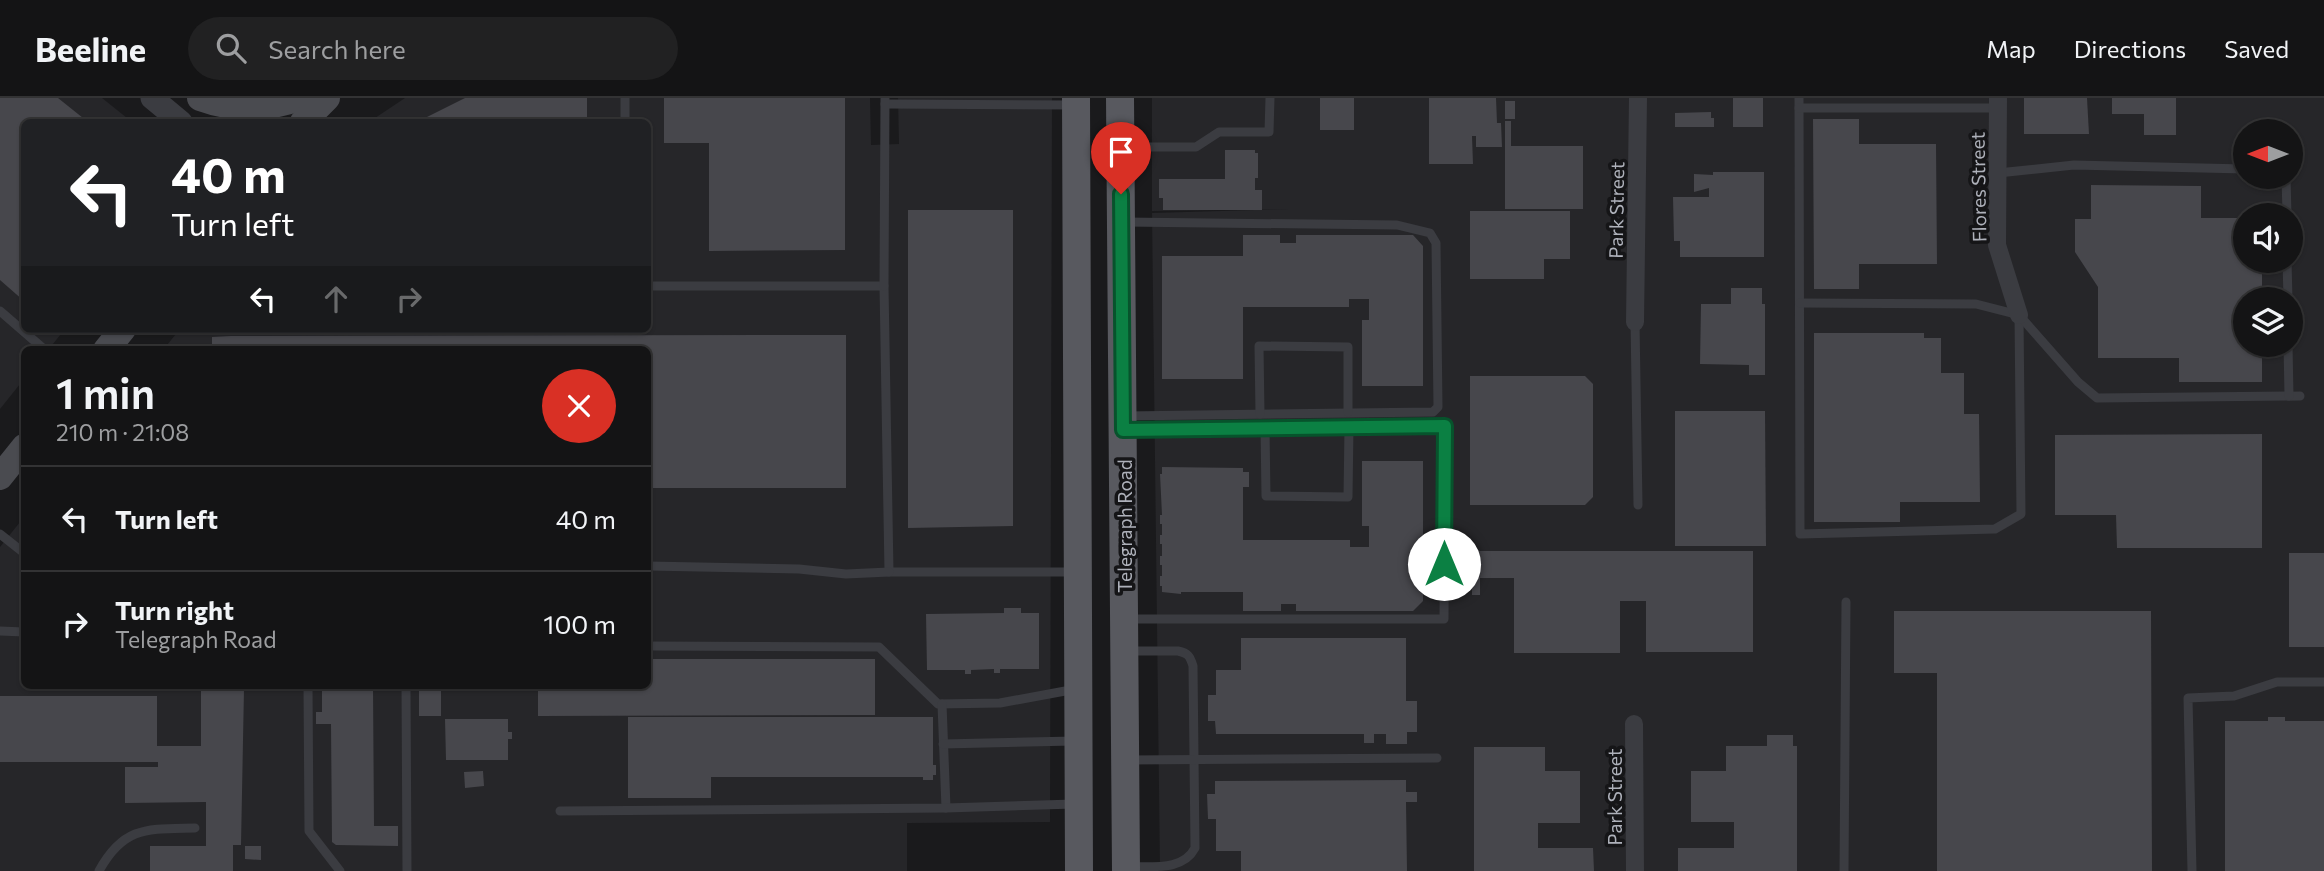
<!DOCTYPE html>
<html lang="en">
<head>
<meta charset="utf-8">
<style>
	:root { --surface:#141415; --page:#212122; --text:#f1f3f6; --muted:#9d9ea0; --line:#333334 }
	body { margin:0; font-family:Commissioner,sans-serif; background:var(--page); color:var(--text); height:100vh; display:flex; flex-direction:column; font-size:26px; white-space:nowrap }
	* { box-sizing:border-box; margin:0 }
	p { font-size:23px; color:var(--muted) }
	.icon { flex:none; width:38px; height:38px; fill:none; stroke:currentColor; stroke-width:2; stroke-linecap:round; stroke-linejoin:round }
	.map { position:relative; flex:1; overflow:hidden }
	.sheet { position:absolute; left:21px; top:248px; width:630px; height:343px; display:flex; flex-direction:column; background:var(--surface); border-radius:10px; box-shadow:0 2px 5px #0004,0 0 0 2px var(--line) }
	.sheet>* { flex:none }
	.banner { position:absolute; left:21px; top:21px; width:630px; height:214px; border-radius:10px; box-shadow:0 2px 5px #0004,0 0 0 2px var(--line); background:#202124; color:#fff; overflow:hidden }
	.needle { width:46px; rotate:270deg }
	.controls { position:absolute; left:2233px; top:21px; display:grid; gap:14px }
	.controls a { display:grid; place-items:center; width:70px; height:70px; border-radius:50%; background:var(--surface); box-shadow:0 2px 5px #0004,0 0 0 2px var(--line); font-size:35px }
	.pin { position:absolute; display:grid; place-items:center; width:60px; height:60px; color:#fff; margin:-72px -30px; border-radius:50% 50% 50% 0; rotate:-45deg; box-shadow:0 0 7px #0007 }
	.pin .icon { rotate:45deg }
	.me { position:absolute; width:77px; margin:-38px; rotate:0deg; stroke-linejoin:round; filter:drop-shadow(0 0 5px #0008) }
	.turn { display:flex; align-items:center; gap:24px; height:147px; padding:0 35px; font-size:32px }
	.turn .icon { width:91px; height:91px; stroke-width:2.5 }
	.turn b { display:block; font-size:49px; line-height:60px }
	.lanes { display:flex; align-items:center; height:66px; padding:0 35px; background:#0003; justify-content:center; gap:35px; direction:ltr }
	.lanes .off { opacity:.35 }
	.round { display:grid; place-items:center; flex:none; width:74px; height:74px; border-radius:37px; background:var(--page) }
	.overview { display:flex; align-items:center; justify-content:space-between; height:119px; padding:0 35px }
	h1 { font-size:42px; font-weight:600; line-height:52px }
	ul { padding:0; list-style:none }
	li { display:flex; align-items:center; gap:21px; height:105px; padding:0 35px; border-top:2px solid var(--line) }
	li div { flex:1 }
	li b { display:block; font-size:26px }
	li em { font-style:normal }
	header { display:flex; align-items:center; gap:42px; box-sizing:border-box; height:98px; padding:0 35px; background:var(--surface); border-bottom:2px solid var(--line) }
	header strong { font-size:33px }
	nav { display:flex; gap:38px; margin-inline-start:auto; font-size:24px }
	.search { width:490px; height:63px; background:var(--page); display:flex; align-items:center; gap:18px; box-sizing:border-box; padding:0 24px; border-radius:38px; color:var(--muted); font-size:26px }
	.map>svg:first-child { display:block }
</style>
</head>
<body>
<header>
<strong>Beeline</strong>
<div class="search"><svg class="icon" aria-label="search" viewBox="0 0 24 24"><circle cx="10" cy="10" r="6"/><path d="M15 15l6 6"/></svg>Search here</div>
<nav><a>Map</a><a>Directions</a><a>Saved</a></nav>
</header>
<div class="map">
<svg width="2324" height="773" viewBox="0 0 2324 773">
	<rect width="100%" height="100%" fill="#1a1a1c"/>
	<g fill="#262629" fill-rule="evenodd">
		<path d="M0,0H102L132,24H24V231H65L48,252H24V281L0,311Z"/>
		<path d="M405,0H870L871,47L899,46L898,0H1052L1050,724L907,725V773H0V449L24,419V588H648V252H163L180,231H648V24H369Z"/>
		<path d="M1152,0H2324V773H1160L1152,115L1291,111L1152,113ZM2245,33H2291V79H2245ZM2245,117H2291V163H2245ZM2245,201H2291V247H2245Z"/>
	</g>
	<g fill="#47474c">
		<path d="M0,0H58L88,24H24V203L0,182Z"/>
		<path d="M465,0H587V24H417Z"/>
		<path d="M664,0H845V152L709,153V45H664Z"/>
		<rect x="1320" y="0" width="34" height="32"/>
		<path d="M1429,0H1496L1497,25H1501L1502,49H1476V38H1472L1473,66H1429Z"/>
		<rect x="1733" y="0" width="30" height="29"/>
		<path d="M2024,0H2087L2089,36H2024Z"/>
		<path d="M2112,0H2176V37H2144V16H2112Z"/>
		<rect x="1505" y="3" width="10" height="18"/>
		<path d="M1711,14V20H1714V29H1675V15Z"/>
		<path d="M1813,21H1859V46H1936L1937,166H1859V191H1814Z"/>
		<path d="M1505,23H1511V48H1583V111H1505Z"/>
		<path d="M1225,52H1255V55H1258V80H1255V92H1262V112H1163V100H1159V81H1225Z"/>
		<path d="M1713,74H1764V159H1680V143H1674L1673,99H1709V90L1694,94V76L1713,77Z"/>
		<path d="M2091,87L2201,88V120H2245V163H2262V201H2245V247H2262V284H2179V260H2098V189L2075,154V121H2091Z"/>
		<path d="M908,112H1013V428L908,430Z"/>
		<path d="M1470,113H1570V161H1544V181H1470Z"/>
		<path d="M1243,137H1280V145H1296V137H1413L1423,148V288H1362V222H1369V201H1349V209H1243V281H1162V158H1243Z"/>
		<path d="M1731,190H1762V206H1765V277H1749V267L1700,266L1701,206H1731Z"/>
		<path d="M1814,235H1924V240H1941V275H1964V316H1979L1980,404H1900V424H1814Z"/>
		<path d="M772,237H846V390H648V252H212V239L231,238Z"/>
		<path d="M1470,278H1585L1593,286V399L1585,407H1470Z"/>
		<path d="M1675,313H1765L1766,448H1675Z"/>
		<path d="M2262,336V450H2117L2116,417H2055V337Z"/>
		<path d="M1362,363H1423V503L1413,513H1296V506H1281V513H1243V494H1181V496L1162,494V488H1160V478H1162V467H1160V458H1162V446H1160V437H1162V426H1160V417H1162L1160,376H1162V369L1243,370V374H1249V389H1243V442H1350V449H1369V428H1362Z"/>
		<path d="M1480,453H1753V554H1646V503H1620V555H1514V480H1480V497H1472V455Z"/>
		<rect x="2289" y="455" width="35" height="94"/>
		<path d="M1004,510H1021V515H1039V571H1000V575H994V571L971,572V576H965V572H927L926,516L1004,515Z"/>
		<path d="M1894,513H2151L2152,773H1937V575H1894Z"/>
		<path d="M1241,540H1406V603H1417V634H1407V646H1386V636H1374V645H1364V636H1216L1215,623H1208V597H1216V572H1241Z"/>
		<path d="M648,561H875V617L538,618V588H648Z"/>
		<path d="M201,588H268V591H244L241,747H233V773H150V748H206V704L125,705V669H158V664H0V598H157V648H201Z"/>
		<path d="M322,588H373L374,728H398V748L336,747L332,744L331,626H316V614H322Z"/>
		<rect x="419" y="591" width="22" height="27"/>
		<path d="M628,619H933V667H936V677H933V682H923V679H711V700H628Z"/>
		<path d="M2268,619H2285V623H2324V773H2225V623H2268Z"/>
		<path d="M445,621H508V634H512V641H508V662H446Z"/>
		<path d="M1767,637H1793V648H1797V773H1678V750H1734V724H1691V673H1726V648H1767Z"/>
		<path d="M1474,649H1545V673H1580V725H1538V750H1593L1594,773H1474Z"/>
		<path d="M483,673L484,688L465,690L464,674Z"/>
		<path d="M1406,682V694H1417V704H1406L1407,773H1241V753H1216V721H1208L1207,696H1215V683Z"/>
		<path d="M245,748H261V762L245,761Z"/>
	</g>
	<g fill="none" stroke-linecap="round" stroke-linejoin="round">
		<g stroke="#3b3c41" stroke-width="9">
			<path d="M625,0V24"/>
			<path d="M1799,0L1800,436L1995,431L2021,416L2019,217"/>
			<path d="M885,6L1074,7"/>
			<path d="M1799,10H1998"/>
			<path d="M1123,49H1196L1219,34H1269L1270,0"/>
			<path d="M1998,75L2074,67L2245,71"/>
			<path d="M2286,79L2287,117"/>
			<path d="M1124,124L1397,127L1430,135L1436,145L1438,309L1433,314L1125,318"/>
			<path d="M2287,163L2288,201"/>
			<path d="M648,188H884L889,474H1076"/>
			<path d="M884,188L885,1"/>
			<path d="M1800,205L1976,206L2019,217L2078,284L2097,300L2300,298"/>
			<path d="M0,213L45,252"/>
			<path d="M1635,224L1638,407"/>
			<path d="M2288,247L2289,298"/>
			<path d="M1260,316L1259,248L1348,249V314"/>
			<path d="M1265,330L1266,398L1348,399L1349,329"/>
			<path d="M1125,332L1445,328L1444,521H1128"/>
			<path d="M0,436L24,455"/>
			<path d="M648,468L799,471L846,476L889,474"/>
			<path d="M0,533L24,534"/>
			<path d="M648,548L879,549L938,606L1000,605L1076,591"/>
			<path d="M1126,553H1178C1188,555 1190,558 1193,568L1195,750C1183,773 1153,768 1129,769"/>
			<path d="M308,588L309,733L340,773"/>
			<path d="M406,588L407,773"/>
			<path d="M942,606L946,710"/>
			<path d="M943,646L1074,643"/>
			<path d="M1128,662L1437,660"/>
			<path d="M560,713L946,710L1074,706"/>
			<path d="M99,773C124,727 149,731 195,730"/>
			<path d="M1844,773L1846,504"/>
			<path d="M2192,773L2188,600L2234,598L2277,584H2324"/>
		</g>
		<g stroke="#3b3c41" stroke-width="18">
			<path d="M1998,0L1997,147L2019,217"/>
			<path d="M1635,224L1638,0"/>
			<path d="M1634,626L1635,773"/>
		</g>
		<path stroke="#3b3c41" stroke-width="23" d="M152,0L181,24"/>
		<g stroke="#4a4b50" stroke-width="26">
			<path d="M200,0C233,12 266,12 299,0"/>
			<path d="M303,24L327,0"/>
			<path d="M106,252L123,231"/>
			<path d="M0,379L24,349"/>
		</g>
		<g stroke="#58595f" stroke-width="28">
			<path d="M1076,0L1079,773"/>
			<path d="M1120,0L1126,773"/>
		</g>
	</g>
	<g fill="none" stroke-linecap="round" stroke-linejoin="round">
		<defs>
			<path id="route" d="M1121,96L1123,332L1445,328L1444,466"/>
		</defs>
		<use href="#route" stroke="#07532c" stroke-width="18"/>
		<use href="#route" stroke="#0b8043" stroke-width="12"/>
	</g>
	<g text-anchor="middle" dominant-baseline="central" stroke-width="7" stroke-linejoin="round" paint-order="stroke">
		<g font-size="19" fill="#aeb1ba" stroke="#151517">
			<text transform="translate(1978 89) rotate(-91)">Flores Street</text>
			<text transform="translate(1616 112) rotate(-89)">Park Street</text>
			<text transform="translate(1124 428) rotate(-90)">Telegraph Road</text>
			<text transform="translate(1614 699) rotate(-90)">Park Street</text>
		</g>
	</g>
</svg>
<div class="controls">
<a><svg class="needle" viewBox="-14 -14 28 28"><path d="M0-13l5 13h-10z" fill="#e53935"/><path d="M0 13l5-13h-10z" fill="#9d9ea0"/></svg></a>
<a><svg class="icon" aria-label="sound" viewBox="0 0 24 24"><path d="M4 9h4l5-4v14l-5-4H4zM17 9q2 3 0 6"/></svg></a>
<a><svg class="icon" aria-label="layers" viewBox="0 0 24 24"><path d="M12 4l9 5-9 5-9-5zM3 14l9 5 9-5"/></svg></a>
</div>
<div class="pin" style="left:1121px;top:96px;background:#d93025"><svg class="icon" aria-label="arrive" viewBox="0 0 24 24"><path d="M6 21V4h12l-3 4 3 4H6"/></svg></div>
<svg class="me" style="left:1444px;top:466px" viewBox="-20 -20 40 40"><circle r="19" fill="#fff"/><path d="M0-13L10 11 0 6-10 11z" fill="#0b8043"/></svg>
<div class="banner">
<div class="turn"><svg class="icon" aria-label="left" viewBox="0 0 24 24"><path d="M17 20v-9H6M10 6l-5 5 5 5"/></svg><div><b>40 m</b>Turn left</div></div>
<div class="lanes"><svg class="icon" aria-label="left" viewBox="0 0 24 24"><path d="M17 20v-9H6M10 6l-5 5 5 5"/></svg><svg class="icon off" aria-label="ahead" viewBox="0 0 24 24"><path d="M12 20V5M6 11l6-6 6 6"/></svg><svg class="icon off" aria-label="right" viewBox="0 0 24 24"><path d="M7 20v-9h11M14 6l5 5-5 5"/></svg></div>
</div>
<section class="sheet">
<div class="overview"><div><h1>1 min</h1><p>210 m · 21:08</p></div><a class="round" style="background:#d93025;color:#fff"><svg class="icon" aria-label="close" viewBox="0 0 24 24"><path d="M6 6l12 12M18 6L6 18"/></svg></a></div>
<ul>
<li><svg class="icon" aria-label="left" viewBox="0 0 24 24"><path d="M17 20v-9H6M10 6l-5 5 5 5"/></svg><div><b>Turn left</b></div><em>40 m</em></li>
<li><svg class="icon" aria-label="right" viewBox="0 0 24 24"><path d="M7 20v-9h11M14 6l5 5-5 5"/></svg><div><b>Turn right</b><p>Telegraph Road</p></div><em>100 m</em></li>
</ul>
</section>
</div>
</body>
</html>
